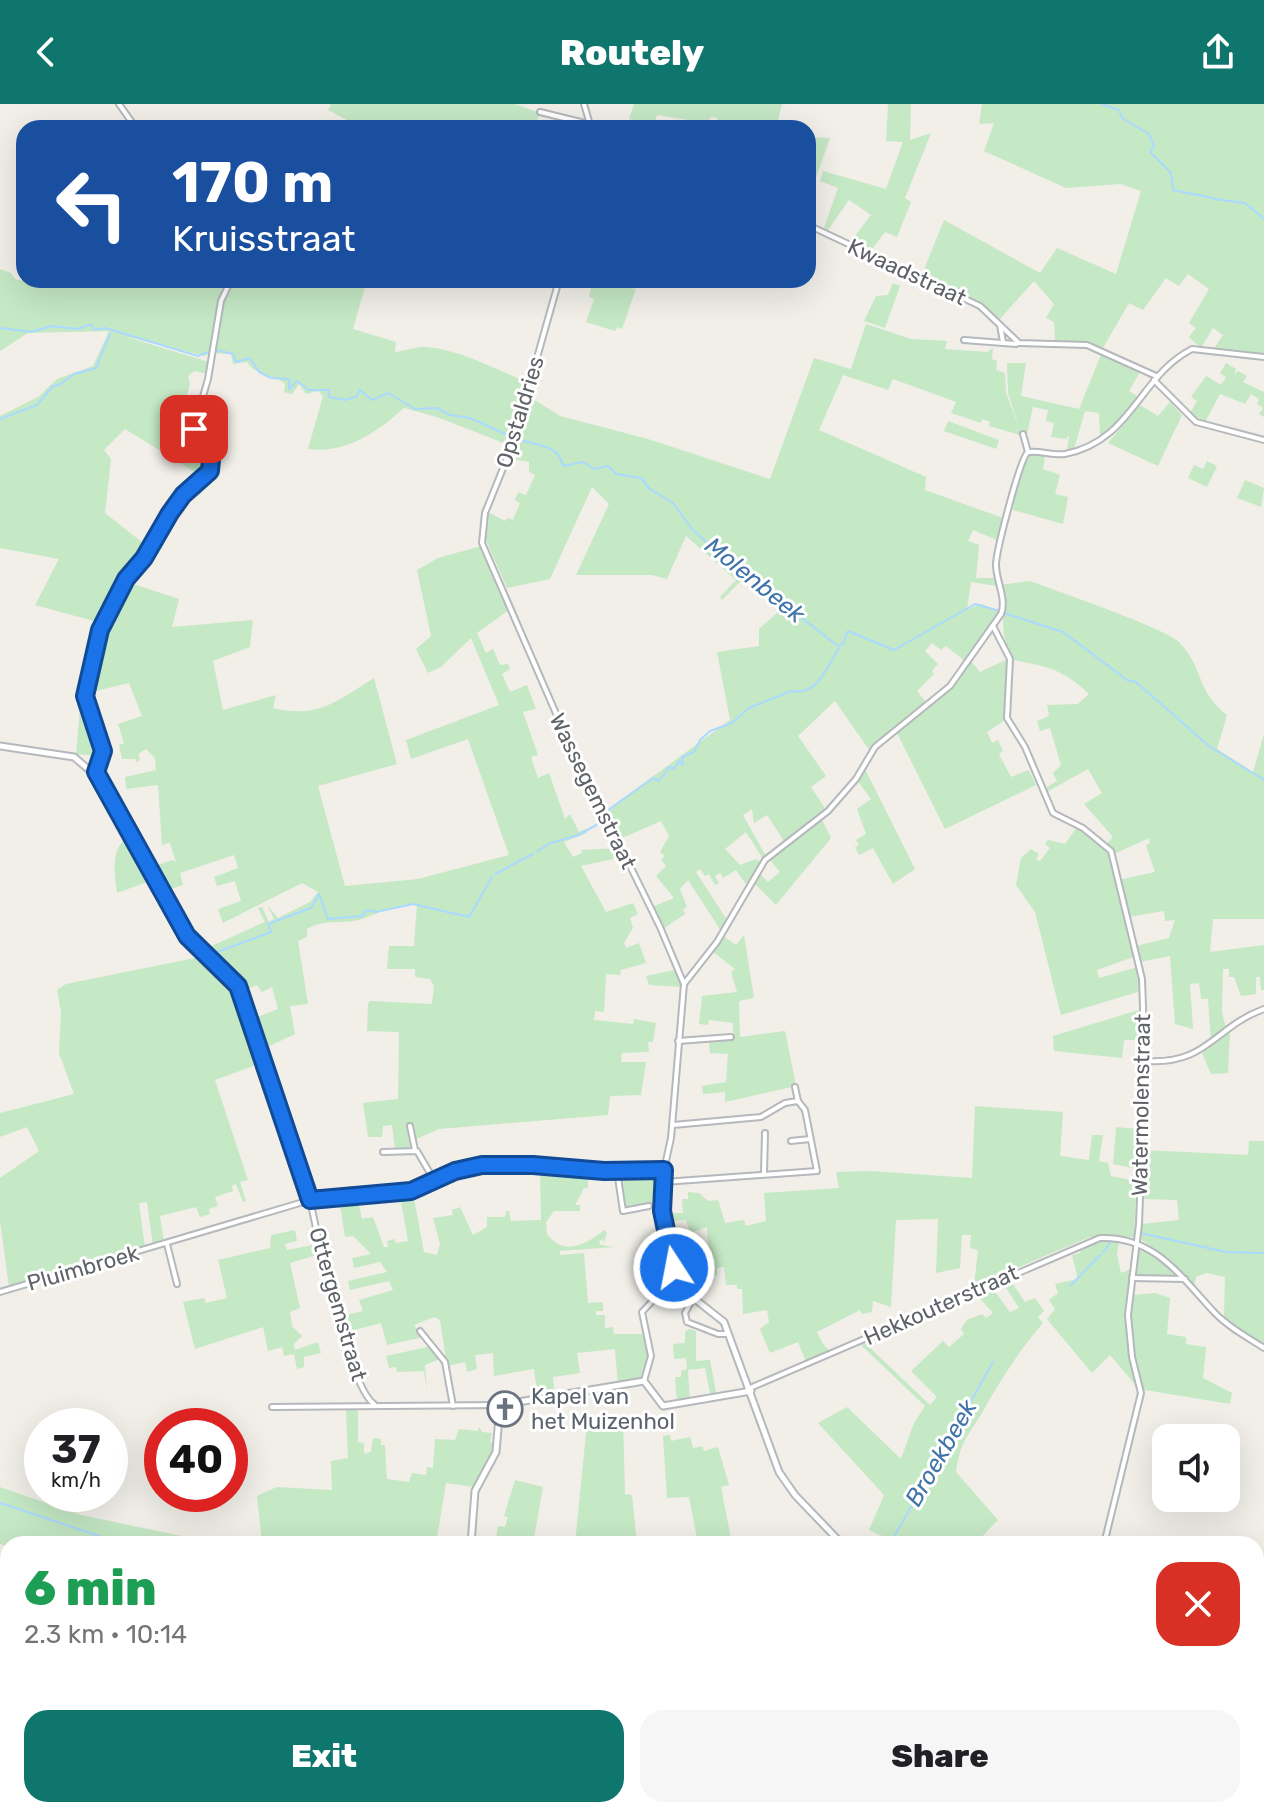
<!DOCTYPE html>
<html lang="en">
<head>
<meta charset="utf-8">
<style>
	:root { --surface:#fff; --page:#f6f6f6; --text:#202124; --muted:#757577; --accent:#0f766e }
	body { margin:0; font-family:Rubik,sans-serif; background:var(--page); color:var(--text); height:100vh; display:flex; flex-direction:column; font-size:30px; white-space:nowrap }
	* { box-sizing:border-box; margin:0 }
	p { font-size:26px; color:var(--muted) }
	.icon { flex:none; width:44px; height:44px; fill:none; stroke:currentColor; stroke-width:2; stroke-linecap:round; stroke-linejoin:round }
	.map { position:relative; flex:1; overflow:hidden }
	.details { position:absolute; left:0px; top:1432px; width:1264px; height:282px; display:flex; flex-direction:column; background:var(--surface); border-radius:24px 24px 0 0; box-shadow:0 8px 32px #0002 }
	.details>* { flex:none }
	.hud { position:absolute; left:16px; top:16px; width:800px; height:168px; border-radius:24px; box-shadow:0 8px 32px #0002; background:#1a4fa0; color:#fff; overflow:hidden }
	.buttons { position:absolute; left:1152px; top:1320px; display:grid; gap:16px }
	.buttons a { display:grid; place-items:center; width:88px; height:88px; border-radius:16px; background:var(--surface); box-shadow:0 8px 32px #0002; font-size:40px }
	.speed { position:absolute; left:24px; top:1304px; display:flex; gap:16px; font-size:40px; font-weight:700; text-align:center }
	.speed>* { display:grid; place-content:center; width:104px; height:104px; border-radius:50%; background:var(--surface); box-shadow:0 8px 32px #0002; line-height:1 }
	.speed small { font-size:20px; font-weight:400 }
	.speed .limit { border:12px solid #d22; background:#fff; color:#111 }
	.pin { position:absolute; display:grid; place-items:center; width:68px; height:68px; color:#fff; margin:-34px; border-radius:16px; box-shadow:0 4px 12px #0006 }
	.me { position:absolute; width:88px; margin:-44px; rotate:349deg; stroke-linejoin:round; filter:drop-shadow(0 0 6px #0008) }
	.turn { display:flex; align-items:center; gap:28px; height:168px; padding:0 24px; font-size:36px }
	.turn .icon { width:104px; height:104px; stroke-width:2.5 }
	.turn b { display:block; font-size:56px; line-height:68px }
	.round { display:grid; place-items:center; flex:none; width:84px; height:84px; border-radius:24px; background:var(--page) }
	.headline { display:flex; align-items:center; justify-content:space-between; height:136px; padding:0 24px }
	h1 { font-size:48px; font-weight:800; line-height:60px; color:#1e9e55 }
	.cta { display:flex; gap:16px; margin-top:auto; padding:16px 24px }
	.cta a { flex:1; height:92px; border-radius:24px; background:var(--accent); color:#fff; font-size:32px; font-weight:800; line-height:92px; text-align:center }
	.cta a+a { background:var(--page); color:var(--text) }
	header { display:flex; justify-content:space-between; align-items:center; height:104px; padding:0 24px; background:var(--accent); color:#fff; font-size:36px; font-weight:800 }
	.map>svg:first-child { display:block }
</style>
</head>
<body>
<header><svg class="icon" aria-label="back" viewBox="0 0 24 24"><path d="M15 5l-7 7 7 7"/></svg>Routely<svg class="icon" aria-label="share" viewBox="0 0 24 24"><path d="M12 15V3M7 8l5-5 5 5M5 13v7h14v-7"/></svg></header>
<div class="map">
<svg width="1264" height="1713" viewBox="0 0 1264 1713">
	<rect width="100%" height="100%" fill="#f1efe8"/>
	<g fill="#c5e8c5">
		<path d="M331,0H515L540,9L534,24H362L328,6Z"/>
		<path d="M634,0H782L778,16L786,24H720L717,14L711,13L704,24H686L688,16L657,11L653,24H645L646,20L629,15Z"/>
		<path d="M888,0H911L910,36L931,29L905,94L911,98L897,133L885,128L869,149L849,140L871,111L849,96L828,126L824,124L838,84L820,77L823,67L886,85L903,38L886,37Z"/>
		<path d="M982,0H1264V251L1213,246L1223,231L1213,224L1201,244L1189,233L1196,224L1189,219L1209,185L1188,170L1179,182L1166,174L1143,206L1129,199L1103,244L1079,238H1055L1054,218L1046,214L1054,200L1034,177L999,216L982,200L921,173L944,116L1040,169L1057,144L1116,170L1141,87L1120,80L1066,84L984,47L994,19L979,20Z"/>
		<path d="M808,33L830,34L808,96Z"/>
		<path d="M0,165L11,169L15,175L41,181L42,176H230L220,197L210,249L205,252L120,231L209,258L208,270L194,267L188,272L190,280L184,302L197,309L192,332L209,355L211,362L203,373L125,325L104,346L111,355L105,409L148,443L128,469L101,519L35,501L59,455L0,444V312L38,293L57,275L93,262L109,227L28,229L0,247Z"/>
		<path d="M233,176H367L353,225L396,238L395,248C406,247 418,242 426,243C460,245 495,266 528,278L511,342L437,313L404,304C377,328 346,350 308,345L323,292L318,287L306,290L299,280L292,290L284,288L285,280C274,269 257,274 247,258L233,260L231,250L213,249L223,198Z"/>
		<path d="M593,176L636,185L622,225L617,223L615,227L586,218L594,195L589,193Z"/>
		<path d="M893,179L900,182L885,224L864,217L876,192L888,191Z"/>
		<path d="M866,220L911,235L947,237L945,245L987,248L993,244L992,255L997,257L996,266L1005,269L1006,289L1019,323L1008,289L1007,259H1026L1021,292L1079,305L1102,248L1141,266L1129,287L1141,295L1115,324L1100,334L1099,309L1085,307L1074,345L1067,347L1069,331L1066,335L1051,333L1054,319L1046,317L1048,306L1033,303L1027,330L1021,328L1023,332L989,322L990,318L982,315L981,319L951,309L956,298L893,275L888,286L843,271L819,326L926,373L925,386L1006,415L999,437L973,426L968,437L979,441L976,474H995L996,482L971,478L967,505L981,500L1000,508L966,558L946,542L941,546L932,539L925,547L938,560L932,567L934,570L917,587L927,599L870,647L835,597L798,632L826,672L811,683L826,706L784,737L767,711L754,719L752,705L743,711L766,752L763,755L746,728L725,745L740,761L756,755L761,758L746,780L736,766L723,774L720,769L715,772L719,779L715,781L709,770L705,772L700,765L696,768L727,816L721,827L688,776L680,785L687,803L683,805L685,810L663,825L652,803L674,794L656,772L666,762L661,756L665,752L660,748L669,732L661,717L620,735L607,706L730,616L717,548L759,542V525L785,502L746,472L722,496L720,493L736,476L686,432L667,475L652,471H576L609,400L592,383L550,475L507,484L485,434L488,408L505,417L507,414L513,416L520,399L515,396L518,388L526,391L535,371L529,368V358L513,355L530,293L560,312L648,335L770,375L814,254L851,265Z"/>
		<path d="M1226,259L1236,265L1234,270L1238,267L1247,272L1243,278L1264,288V313L1259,310L1263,304L1257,300L1259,295L1251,290L1245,300L1220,290L1205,318L1190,309L1197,297L1191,293L1206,272L1221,281L1226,273L1220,269Z"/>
		<path d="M1170,298L1182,311L1158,362L1108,339L1140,301L1158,312Z"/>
		<path d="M948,317L999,336L996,345L944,327Z"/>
		<path d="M1035,349L1045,351L1043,365L1060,371L1055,390L1068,393L1063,420L1013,406L1018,369L1028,351Z"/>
		<path d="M1207,357L1217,362L1207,383L1188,374L1194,361L1203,365Z"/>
		<path d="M1245,376L1264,384L1261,403L1237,394Z"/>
		<path d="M481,442L510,505L477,529L486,549L493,545L500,561L508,560L510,565L502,570L510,588L527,581L536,605L523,608L538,651L531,653L538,674L549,669L565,715L570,710L579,728L585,725L587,729L564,738L573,753L582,749L581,746L619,744L622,753L581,762L606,808L633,799L638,810L630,814L633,824L624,839L626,844L639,839L646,859L621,866L620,871L606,870L604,908L595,907L594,916L633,920L634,915L656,919L653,938H648L649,948L622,949L621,958H646L641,991L610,992L608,1011L439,1025L414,1036L406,1020L410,1043L395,1045L392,1021L383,1022L382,1033H368L363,999L398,995L399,928L367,927L368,900L370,897L432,900L434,882L430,875L415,873V865H387L389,842H414L417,800C395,800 381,808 362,815C343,821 325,814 307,825V833L298,837L308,900L290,902L295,930L261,946L252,915L278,905L272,883L262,888L257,881L243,887L231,869L205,845L265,818L258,804L262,803L269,818L274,815L267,801L278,814L310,798L318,788L302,779L223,819L218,805L241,797L235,777L217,782L214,773L238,764L234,751L180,769L183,781L164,787L151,763L172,756L176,758L170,739L175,737L162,741L158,681L126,685L125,673L156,666L155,654L146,645L138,650L140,656L137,658L135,655H122L119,641L124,639L118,620L142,612L129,579L87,589L99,536L127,478L179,495L172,523L253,516L250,543L213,557L223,606L276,591L273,604C318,615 337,597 374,574L397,660L318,682L345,782L418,775L509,751L468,635L411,655L406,636L499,601L471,534L441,563L428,569L416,545L431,532L417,466L438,454Z"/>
		<path d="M1030,477C1054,486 1168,525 1180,539C1204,565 1196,587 1227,611L1217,645L1253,668L1264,630V815H1213L1210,848L1264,841V886H1261L1260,873H1256V890L1241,892L1234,873H1229V865H1223L1222,908L1226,924L1211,938L1208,895H1201L1199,879L1190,880L1193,925L1175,920L1170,852L1140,858L1136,842L1169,834L1175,816L1165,817L1164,807L1128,813L1119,776L1155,768L1146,741L1150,739L1149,734L1114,750L1107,739L1113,733L1084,700L1102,689L1088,665L1043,690L1044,685L1057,677L1053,669L1061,661L1050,624L1040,627L1037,617L1049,612L1047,601L1078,600L1089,590C1062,565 1049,563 1013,556C996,523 1008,513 1000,481Z"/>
		<path d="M1008,555L1005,616L987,628L992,639L998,636L1003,647L999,650L1011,673L1029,666L1036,681L945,725L896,627L954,580L971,557L980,568Z"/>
		<path d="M81,593L101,644L97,652L76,650Z"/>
		<path d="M865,665L915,765L893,780L873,744L859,751L855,743L859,741L856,736L866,730L857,705L871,695L857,676Z"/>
		<path d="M821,714L831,734L776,801L752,777L758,768L768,778L780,768L769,755Z"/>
		<path d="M1077,723L1093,732L1112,754L1136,852L1097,866L1099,874L1138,863L1141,887L1061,911L1035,808L1016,781L1021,754L1031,745L1039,750L1036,755L1040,757L1050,744L1045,740L1048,736L1065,740Z"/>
		<path d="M130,732L153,776L117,789C115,770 109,743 130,732Z"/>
		<path d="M744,831L754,894L739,897L740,933L785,927L796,982L725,998V988L703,990L702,982L726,978L728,950L710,949L709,937L733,934V919L709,916L708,921L699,920L702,892L737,888L731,868L735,865L712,847L723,832L736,841Z"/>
		<path d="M205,852L231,876L259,960L215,976L248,1076L240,1078L246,1097L243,1098L236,1080L232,1082L233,1087L215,1093L218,1102L209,1105L210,1110L200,1113L196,1103L160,1112L164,1138L153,1142L147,1098L139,1099L145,1144L9,1183L0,1117V1074L39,1047L27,1023L0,1033V1009L74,990L59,949L61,908L57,886L66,880Z"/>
		<path d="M675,866L682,883L649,881L646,872Z"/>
		<path d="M1142,905L1143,936H1124L1122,954L1054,947L1053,932Z"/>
		<path d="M1230,927L1228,969L1211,970L1202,949Z"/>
		<path d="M975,1002L1063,1008L1060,1052L1089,1056L1092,1031H1103L1099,1057L1108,1059L1111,1072L1136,1077L1134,1133H1090L974,1182L978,1146L970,1144L971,1131H962L960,1164L936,1169L938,1115L896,1116L891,1203L873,1197L872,1208L862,1210L860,1206L817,1228L823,1240L832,1249L806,1258L798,1238L770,1249L760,1225L769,1218L767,1206L743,1210L742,1185H737V1181H726L724,1163L717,1164V1171L710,1172L707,1123L690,1129L686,1116L668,1117L666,1109H683L682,1095H688V1088L699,1089L708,1097L718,1096L725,1119L744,1116L746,1122L766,1117L764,1089L839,1084L836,1068L870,1067L972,1074Z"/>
		<path d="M1116,1023L1139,1025L1137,1065L1113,1060Z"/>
		<path d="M1249,1037H1264V1241L1224,1213L1225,1173L1206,1169L1196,1173L1194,1182L1169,1155L1139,1134L1142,1120L1179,1116L1177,1096L1144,1095L1140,1118L1142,1046L1248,1051Z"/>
		<path d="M540,1065L588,1071V1084H584L575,1101H580V1107H554L546,1118L547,1130C564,1153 587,1140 604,1126L607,1129L604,1138L602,1135L599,1138L600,1141L615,1143L560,1147V1151L584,1149L588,1199L603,1198V1207H596V1211H605V1224L613,1223L614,1230H643L649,1253L642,1275L618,1282L615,1245L577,1249L580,1269L553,1273L555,1292L538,1294L534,1265L494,1272L493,1249L475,1251L477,1265L467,1268L465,1258L447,1262L440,1216L434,1213L414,1221L424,1233L387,1241L381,1219L347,1228L342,1212L363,1207L359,1196L393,1186L389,1177L350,1186L348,1177L387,1168L380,1158L354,1164L352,1154L371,1150L353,1132L345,1133L339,1094L357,1093L362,1115L373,1113L384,1143H388L387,1137L394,1135L396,1139L408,1137L400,1092L413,1089L424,1148L437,1151L440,1140L433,1114L453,1111L452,1106L460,1103L473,1131L487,1123V1113H505L506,1107H509L511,1117L541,1116Z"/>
		<path d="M635,1069L657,1076L658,1093L654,1098L628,1103L624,1102L619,1071Z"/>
		<path d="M295,1126L297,1137L285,1140L287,1146L318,1140L320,1150L290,1159L300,1204L290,1208L292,1222L302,1232L294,1240L295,1246L318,1238L321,1249L304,1253V1263L297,1265L294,1250L284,1252L282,1243L268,1247L263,1223L195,1245L183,1198L204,1194L206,1199L227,1194L218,1156L270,1144L271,1131Z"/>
		<path d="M1106,1136L1119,1138L1117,1150L1121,1169L1131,1165L1127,1223H1131L1132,1191L1155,1189L1170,1194L1167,1230L1186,1233V1240L1206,1243L1203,1274L1232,1289L1230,1300L1139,1285L1110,1251L1092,1269L1047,1215L1055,1205L1049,1196L1058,1189L1055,1180L1078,1175L1072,1151L1080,1149L1079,1143Z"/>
		<path d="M1140,1143L1161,1154L1177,1173H1136V1144Z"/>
		<path d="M1008,1173L1025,1198L1035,1194L1044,1207L1038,1213L1043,1219C1019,1247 1001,1275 983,1307C969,1331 960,1337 956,1368L998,1416L975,1440H878L882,1432L869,1426L884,1391L818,1319L847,1303L901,1355L914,1319L925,1302L861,1241L865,1239L930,1301L937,1293L911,1267L943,1237L949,1243L964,1230L961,1225L967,1216L982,1210L986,1214L993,1209L974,1188L990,1181L1010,1208L1019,1204L1001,1176Z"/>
		<path d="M690,1225L696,1227V1257L710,1256L717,1293L711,1294L705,1264L688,1266L690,1298L677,1300L675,1273H681V1267L687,1265L686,1254L674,1255L673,1240L685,1239V1227Z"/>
		<path d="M432,1242L442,1254L425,1261L427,1287L424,1267L397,1268L396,1263L389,1264L386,1252Z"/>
		<path d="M346,1306H358V1338L364,1339V1350L371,1348L373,1334L381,1335V1341H385L387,1375L409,1378L412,1369L426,1371L427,1363L433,1364L435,1335L455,1336L459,1325L478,1327L479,1323L482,1328L492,1329L490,1338L496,1339L495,1344L474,1383L446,1379L437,1434L465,1440H262L257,1392L277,1383L332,1386L331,1357L348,1354Z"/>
		<path d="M608,1312H623L625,1390L632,1391L637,1440H575L587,1319H608Z"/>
		<path d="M670,1331L671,1337L690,1333L693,1344L702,1342L704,1347L718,1343L729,1381L721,1383L732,1440H698L689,1393L667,1394L663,1332Z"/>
		<path d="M515,1376L543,1383L533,1440H514V1436L496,1433L498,1422L505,1423L508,1413L504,1412Z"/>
		<path d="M0,1383L81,1411L220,1440H91L75,1435L74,1440L8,1442L0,1440Z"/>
		<path d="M1256,1560L1264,1562V1608L1256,1606Z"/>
		<path d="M0,1602L8,1609V1647L0,1643Z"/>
		<path d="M10,1706H94L96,1713H10Z"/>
		<path d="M372,1706H413L414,1713H372Z"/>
		<path d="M494,1706H550L536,1713H495Z"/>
	</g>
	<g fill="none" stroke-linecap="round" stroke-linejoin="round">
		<g stroke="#aadaff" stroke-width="2">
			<path d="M1102,0L1119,6L1122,14L1149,30L1154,42L1150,48L1171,69L1173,86L1213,94"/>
			<path d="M1214,95L1245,99L1264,115"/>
			<path d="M0,224L31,228L52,222L78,225L91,220L94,226L105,224L198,252L208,248"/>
			<path d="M215,246L233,250L236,258L250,254L259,268L271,274L289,275V285L297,277L309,286H329V291"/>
			<path d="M329,293L345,296L356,293L360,286L372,296L388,289L415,305L437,304L450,311L470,314L512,333"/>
			<path d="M0,315L37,301L53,282L59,281L74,270L96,264L110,230"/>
			<path d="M518,335C536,342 559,340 563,362L583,358L594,365L608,362L616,370L641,374L650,385L673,399L692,425L721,451L838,542L843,540L848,527L894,546L975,500L1000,507"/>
			<path d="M1004,509L1063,528L1127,576L1136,578L1209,642L1264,676"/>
			<path d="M608,706L653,674L659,677L669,663L673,665L680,657L683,661L682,653L694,648L700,636L710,627L732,619L749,604L791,587C818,592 826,564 839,544"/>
			<path d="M537,748L548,740L578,731L602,718"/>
			<path d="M495,770L533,750"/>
			<path d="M212,850L271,828L268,820L311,804L319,790L328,815L362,812L367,806L376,808L413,800L469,813L492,773"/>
			<path d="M1140,1129L1226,1148L1264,1149"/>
			<path d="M1103,1148L1110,1139"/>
			<path d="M1071,1181L1100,1151"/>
			<path d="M0,1399L123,1440"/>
			<path d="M890,1440L993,1258"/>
			<path d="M1256,1589L1264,1591"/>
		</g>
		<defs>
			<g id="minor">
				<path d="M119,0L136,24"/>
				<path d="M584,0L591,24"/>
				<path d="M540,8L589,20"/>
				<path d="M808,121L980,202L1019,239L1087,241L1156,272"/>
				<path d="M394,176H434"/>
				<path d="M559,176L512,342L485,409L482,439L561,621L660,823L684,880L671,1034L664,1066L643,1065"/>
				<path d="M1000,221L1003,238"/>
				<path d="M964,236L1016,240"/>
				<path d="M1154,276L1196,318L1264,336"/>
				<path d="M1028,348C1040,346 1052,352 1065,350C1132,337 1139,272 1192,245L1264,253"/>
				<path d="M993,522L1010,555L1007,614L1025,643L1053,709L1083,724L1111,747L1142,875L1145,957L1139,1120L1128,1211L1132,1253L1141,1289L1104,1440"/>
				<path d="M96,668L103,647L85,592L93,548L126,475L180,394L205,374L212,363L211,355L195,337L193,327L208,275L221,197L231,176"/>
				<path d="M684,880L717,838L765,756L828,707L856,675L875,643L950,582L1001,510C1007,495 996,477 996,461C996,448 1020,354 1028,348L1023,330"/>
				<path d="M678,937L731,933"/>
				<path d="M1145,957C1208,961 1214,923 1264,905"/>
				<path d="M673,1021L761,1013L785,999L798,997"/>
				<path d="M410,1022L415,1046"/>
				<path d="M791,1037L810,1035"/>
				<path d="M383,1048L417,1047L434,1076"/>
				<path d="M617,1067L623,1107L649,1102"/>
				<path d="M764,1069L765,1029"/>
				<path d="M664,1078L817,1067L805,1006L798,997L795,983"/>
				<path d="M167,1140L177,1180"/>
				<path d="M1132,1174L1185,1175"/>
				<path d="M0,1188L310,1096C318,1133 348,1281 374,1300"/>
				<path d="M693,1194L685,1209L687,1218L718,1230H727"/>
				<path d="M420,1227L445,1258L453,1302"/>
				<path d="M644,1277L651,1252L642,1208L676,1172"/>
				<path d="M750,1284L1100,1134C1155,1132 1180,1172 1214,1208C1228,1223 1247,1233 1264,1244"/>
				<path d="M272,1303L500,1301"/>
			</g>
			<g id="tertiary">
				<path d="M0,642L74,653L101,676L183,825L238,882L310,1096L411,1087L455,1067L482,1061L641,1066L662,1074"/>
				<path d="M664,1066L662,1107L676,1172L691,1192L724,1218L779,1368L795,1391L842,1440"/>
				<path d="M471,1440L475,1387L496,1348L500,1301L644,1277L663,1302L751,1287"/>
				<path d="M1060,1706L1062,1713"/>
				<path d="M338,1713V1706"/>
			</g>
			<g id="secondary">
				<path d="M0,1558L8,1565"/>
				<path d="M194,1706L204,1713"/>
			</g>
		</defs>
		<use href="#minor" stroke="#b5b8bc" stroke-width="8"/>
		<use href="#tertiary" stroke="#b5b8bc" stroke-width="9"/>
		<use href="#secondary" stroke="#b6babf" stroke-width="10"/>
		<use href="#minor" stroke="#fff" stroke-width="4"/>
		<use href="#tertiary" stroke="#fff" stroke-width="5"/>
		<use href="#secondary" stroke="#fff" stroke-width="6"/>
	</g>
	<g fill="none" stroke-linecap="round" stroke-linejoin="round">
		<defs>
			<path id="route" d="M194,325L196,339L211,355L210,367L183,391L170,409L144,454L126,475L100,526L85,592L103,647L96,668L187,832L238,882L310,1096L411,1087L455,1067L482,1061H533L604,1067L664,1066L662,1107L674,1164"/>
		</defs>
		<use href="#route" stroke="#114b97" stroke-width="20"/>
		<use href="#route" stroke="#1a73e8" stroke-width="14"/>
	</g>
	<defs>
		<symbol id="church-ring" viewBox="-11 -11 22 22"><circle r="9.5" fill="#fff" stroke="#6b7280" stroke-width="1.5"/><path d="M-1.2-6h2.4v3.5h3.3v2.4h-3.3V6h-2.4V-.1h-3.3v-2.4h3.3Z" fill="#6b7280"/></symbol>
	</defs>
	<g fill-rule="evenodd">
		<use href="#church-ring" x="485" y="1285" width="40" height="40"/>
	</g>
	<g text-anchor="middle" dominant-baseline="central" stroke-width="6" stroke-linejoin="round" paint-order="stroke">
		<g font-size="22" fill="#5f6368" stroke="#fff">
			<text transform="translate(907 168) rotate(25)">Kwaadstraat</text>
			<text transform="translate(520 308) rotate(-73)">Opstaldries</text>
			<text transform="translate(593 687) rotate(64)">Wassegemstraat</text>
			<text transform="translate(1141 1001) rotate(-89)">Watermolenstraat</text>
			<text transform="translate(83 1164) rotate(-16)">Pluimbroek</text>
			<text transform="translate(338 1200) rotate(74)">Ottergemstraat</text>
			<text transform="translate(941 1201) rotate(-24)">Hekkouterstraat</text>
		</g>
		<g font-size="22" fill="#5b616d" stroke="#fff" text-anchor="start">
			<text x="531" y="1292">Kapel van<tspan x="531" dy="25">het Muizenhol</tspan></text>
		</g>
		<g font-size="24" font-style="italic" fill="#4174aa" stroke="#fff">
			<text transform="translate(755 476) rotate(39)">Molenbeek</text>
			<text transform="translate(941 1349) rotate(-60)">Broekbeek</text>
		</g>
	</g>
</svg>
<div class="buttons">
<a><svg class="icon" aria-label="sound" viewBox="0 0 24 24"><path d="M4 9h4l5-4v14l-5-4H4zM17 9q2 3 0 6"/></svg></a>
</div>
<div class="speed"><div>37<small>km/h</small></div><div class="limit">40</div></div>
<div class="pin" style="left:194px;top:325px;background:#d93025"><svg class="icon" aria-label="arrive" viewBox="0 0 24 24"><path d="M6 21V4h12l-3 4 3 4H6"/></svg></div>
<svg class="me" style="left:674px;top:1164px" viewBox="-20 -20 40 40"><circle r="17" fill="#1a73e8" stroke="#fff" stroke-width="3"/><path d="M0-11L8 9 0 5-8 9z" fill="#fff"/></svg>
<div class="hud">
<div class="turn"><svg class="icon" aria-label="left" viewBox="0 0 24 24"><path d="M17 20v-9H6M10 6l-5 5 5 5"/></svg><div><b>170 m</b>Kruisstraat</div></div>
</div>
<section class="details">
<div class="headline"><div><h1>6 min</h1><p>2.3 km · 10:14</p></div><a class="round" style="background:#d93025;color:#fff"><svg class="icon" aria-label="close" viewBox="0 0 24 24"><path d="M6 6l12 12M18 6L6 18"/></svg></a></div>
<div class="cta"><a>Exit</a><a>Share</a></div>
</section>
</div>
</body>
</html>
